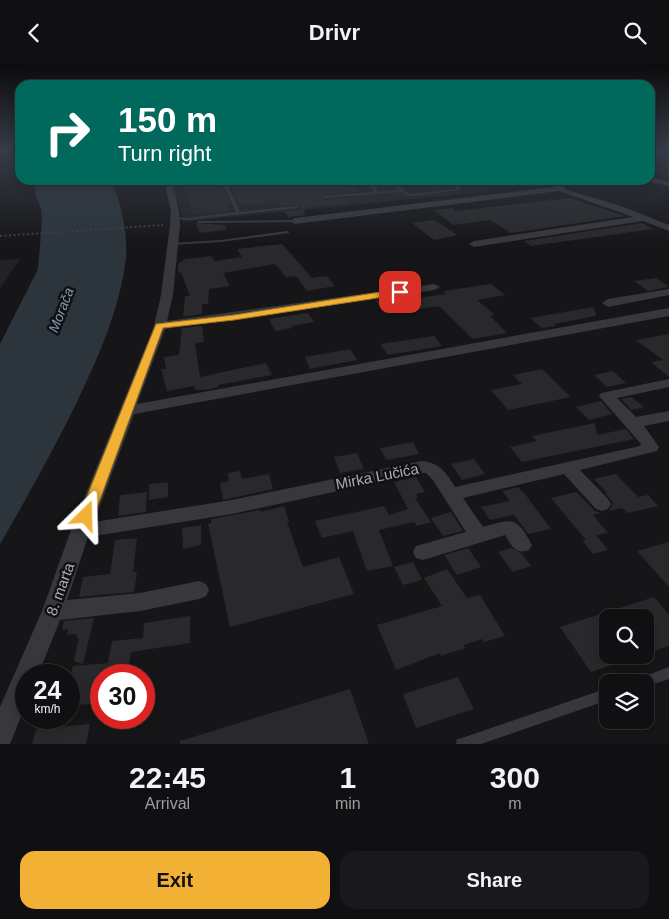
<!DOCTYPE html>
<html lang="en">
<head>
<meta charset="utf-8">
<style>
	:root { --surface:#101012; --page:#19191b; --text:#f1f3f6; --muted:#9c9d9f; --line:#303032; --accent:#f2b134 }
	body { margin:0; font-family:Helvetica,sans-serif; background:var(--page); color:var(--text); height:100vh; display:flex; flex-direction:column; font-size:19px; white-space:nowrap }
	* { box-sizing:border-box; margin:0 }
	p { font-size:16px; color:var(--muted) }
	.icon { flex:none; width:28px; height:28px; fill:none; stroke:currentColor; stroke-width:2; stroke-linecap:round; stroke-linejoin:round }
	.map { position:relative; height:679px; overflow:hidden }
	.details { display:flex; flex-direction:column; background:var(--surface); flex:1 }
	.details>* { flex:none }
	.hud { position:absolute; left:15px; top:15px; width:640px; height:105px; border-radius:15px; box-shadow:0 2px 12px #0003,0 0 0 1px var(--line); background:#00695c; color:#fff; overflow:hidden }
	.tools { position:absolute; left:599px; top:544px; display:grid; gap:10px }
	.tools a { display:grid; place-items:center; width:55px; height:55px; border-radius:10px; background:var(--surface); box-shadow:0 2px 12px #0003,0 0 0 1px var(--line); font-size:25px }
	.speed { position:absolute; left:15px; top:599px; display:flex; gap:10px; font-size:25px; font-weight:700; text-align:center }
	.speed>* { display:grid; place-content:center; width:65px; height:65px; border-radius:50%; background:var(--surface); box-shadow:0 2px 12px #0003,0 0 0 1px var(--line); line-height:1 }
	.speed small { font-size:12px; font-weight:400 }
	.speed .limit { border:8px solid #d22; background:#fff; color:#111 }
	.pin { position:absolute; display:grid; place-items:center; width:42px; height:42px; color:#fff; margin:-21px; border-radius:10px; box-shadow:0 2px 8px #0006 }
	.me { position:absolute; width:55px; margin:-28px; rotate:22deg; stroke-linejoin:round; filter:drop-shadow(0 0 4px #0008) }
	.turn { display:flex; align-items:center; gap:18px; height:105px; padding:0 20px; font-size:22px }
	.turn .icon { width:65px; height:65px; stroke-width:2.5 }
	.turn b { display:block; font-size:35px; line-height:42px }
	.eta { display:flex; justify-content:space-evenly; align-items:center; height:85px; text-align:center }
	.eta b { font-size:30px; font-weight:600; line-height:35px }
	.action { display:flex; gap:10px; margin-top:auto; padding:10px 20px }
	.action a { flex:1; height:58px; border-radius:15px; background:var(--accent); color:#111; font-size:20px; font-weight:600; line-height:58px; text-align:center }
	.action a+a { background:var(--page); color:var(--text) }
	header { display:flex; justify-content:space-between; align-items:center; height:65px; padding:0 20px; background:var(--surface); font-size:22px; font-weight:600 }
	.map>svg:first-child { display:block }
</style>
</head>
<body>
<header><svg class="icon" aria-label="back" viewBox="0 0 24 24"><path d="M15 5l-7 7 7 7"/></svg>Drivr<svg class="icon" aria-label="search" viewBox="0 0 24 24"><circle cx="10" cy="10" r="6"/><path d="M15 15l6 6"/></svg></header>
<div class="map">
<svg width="669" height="679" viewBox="0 0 669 679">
	<rect width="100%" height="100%" fill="#161618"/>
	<g fill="#222225">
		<path d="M172,115H474L492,126L183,157Z"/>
		<path d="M20,194L0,224V195Z"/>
	</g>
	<path fill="#2c353c" d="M34,115H111C121,138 128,167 126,193C120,244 98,293 76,339C52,387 27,433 0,479V279L38,204L42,156L41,143L35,128Z"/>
	<g fill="#29292c">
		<path d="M348,115L359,126L324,129L320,133L324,135L346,133L350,138L302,143L306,150L288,152L284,146L298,145L301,143L300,140L280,141L278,137L239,140L227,116Z"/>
		<path d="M220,116L231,141H228L230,146L193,150L184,119Z"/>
		<path d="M570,133L625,151L511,168L490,155L453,160L434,145L453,143L456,146Z"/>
		<path d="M434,155L458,170L434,175L412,158Z"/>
		<path d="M196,158L225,160L227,165L199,168Z"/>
		<path d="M642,158L653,164L531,181L524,176Z"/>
		<path d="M282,179L312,213L327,211L335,221L307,226L296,211L286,212L275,199L223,208L230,221L209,224L208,239H202V249L183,252L185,231H190L181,207L178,208V199L185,194L195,193L211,191L215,196L242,192L237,184Z"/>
		<path d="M656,213L669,222L648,226L634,216Z"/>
		<path d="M491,219L505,230L477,235L495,250L490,251L507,268L473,274L439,241L386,249L375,236L397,232H401L403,235L446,229L443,226Z"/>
		<path d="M594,242L596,251L554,259L556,261L542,263L530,253Z"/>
		<path d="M308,248L314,257L291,261L292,263L277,266L274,264L269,254Z"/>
		<path d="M202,261L204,277L195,278L200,312L266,298L272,310L218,320L219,322L205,325H196L194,321L167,326L161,304H166L164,292L179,290L182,263Z"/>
		<path d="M669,269V312L651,297L663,295L636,275Z"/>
		<path d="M434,271L442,281L388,290L380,279Z"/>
		<path d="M350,284L357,295L310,304L305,292Z"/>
		<path d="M542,304L571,332L508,345L491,325L522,319L513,310Z"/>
		<path d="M613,306L626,318L607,322L594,310Z"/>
		<path d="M631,332L644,342L631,345L621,334Z"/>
		<path d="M601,336L612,349L589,355L576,342Z"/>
		<path d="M595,358L597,370L626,364L634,374L522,397L510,382L537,376L532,371Z"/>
		<path d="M413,377L419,389L409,391L386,395L380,383Z"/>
		<path d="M357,388L364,404L340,408L334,392Z"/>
		<path d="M474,394L485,409L462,415L451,399Z"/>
		<path d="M240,406L242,414L269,409L273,424L223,435L220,418L229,416L228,408Z"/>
		<path d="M616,409L638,432L648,430L658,441L628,448L622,443L593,450L608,468L596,470L608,485L593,489L583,476L586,475L551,433L576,427L595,446L601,448L609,446L613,438L605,428H607L594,414Z"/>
		<path d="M416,412L425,427L416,429L418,432L415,433L431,457L417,461L414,457L379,465L393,501L367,506L353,466L322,473L315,456L384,441L389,450L408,444L394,417Z"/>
		<path d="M168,417V432L149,435V419Z"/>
		<path d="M518,422L525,429L551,464L528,469L514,450L490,455L481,442L510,436L502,426Z"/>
		<path d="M147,427L146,447L118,451L120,430Z"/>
		<path d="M284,441L289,457H287L303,502L339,492L354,529L230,562L208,459L211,458V454L260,445L261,447Z"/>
		<path d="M451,447L463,466L443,471L431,453Z"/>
		<path d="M201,460V480L183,484L182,463Z"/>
		<path d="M137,473L133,507H137L134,527L79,532L83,512L110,509L115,475Z"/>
		<path d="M669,477V522L637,486Z"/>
		<path d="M468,483L481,502L457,510L444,490Z"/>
		<path d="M511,483L521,488L531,501L513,507L498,487Z"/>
		<path d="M413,497L422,515L403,520L394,502Z"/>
		<path d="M447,504L467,533L480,530L505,571L484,577L482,574L464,580L465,583L441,591L440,588L396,605L377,560L442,541L424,513Z"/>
		<path d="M654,532L669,550V581L645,589V552H608V594L612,600L591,607L560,562Z"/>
		<path d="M190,551V578L131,587L128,609L101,610L99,638L69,641V617L73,601L108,598L112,576L143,573L144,558Z"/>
		<path d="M94,553L83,599L74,596L79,572L76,573L77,569L67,570L68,564L62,565L64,556Z"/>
		<path d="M458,612L474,644L416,663L403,629Z"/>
		<path d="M350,624L369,679H180V676Z"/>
		<path d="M90,659L86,679H32L36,664Z"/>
	</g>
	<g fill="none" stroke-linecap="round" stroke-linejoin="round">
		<path stroke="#3d3f44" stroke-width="2" stroke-dasharray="2 2.5" stroke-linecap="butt" d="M0,171L163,160"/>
		<g fill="#37383d" fill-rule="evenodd">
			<path d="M167,115H185L168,117L166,116Z"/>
			<path d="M221,115H225L240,147L297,141L299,142L297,143L188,155L173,154V153L175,152L188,153L236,147Z"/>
			<path d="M388,115H392L407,128L413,129L456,124V122L447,115H451L459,121L460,125L413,131L405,130L402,127L324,133L322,132L324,131L374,127L371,121L373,118L389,116ZM391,118L399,125L378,127L375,121Z"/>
			<path d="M295,155H297V157L199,158L197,157L199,156Z"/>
			<path d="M287,166L289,167V168L221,177L172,180L170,179L172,178L221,175Z"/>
			<path d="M669,602V614L645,622V618H635L637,614Z"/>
			<path d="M608,623V635L481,679H456L457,674L462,673Z"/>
		</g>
		<g fill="#37383d" fill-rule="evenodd">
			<path d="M650,112L669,117V121L647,116L650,115Z"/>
			<path d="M164,115H172L179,146L180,160L173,230L167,256L434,219L440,222L434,225L165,264L137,339L669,243V251L134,349L94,457L232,435L421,396C439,397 446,407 455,422L640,381L641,379L599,331L601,328L606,327L669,314V322L617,333L636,352L669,346V356L644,361L659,382L657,386L580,405L608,434L611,439L608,444L602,446L596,444L564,409L463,433L483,462C512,454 516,450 532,480L529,485C515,490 512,481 505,470L423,495L416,493L413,487L416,481L466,467L433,415L426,408H421L232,449L88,472L67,535L140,528L199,516L206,519L209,525L206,531L199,534L140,546L60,555L38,610H26V639L10,679H0V642L42,546L71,465L154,261L161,230L170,160L171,146Z"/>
			<path d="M551,116H557L567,125L621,141L669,160V166L643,156L474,182L469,179L474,176L633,152L559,126L295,159L290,156L295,153L554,122L550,118Z"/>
			<path d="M669,224V230L608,242L602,238L608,234Z"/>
		</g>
	</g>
	<linearGradient id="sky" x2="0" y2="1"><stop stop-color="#0c0c0d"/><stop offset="0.47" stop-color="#363c48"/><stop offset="1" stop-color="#363c48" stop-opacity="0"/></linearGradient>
	<rect width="669" height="179" fill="url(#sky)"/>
	<path fill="#f2b134" stroke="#9d7322" d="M400,224L403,225V229L234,255L163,263L94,451L91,454L86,456L82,454L79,451L156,259L234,250Z"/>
	<g text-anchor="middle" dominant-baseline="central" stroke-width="5" stroke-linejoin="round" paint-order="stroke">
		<g font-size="14" font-style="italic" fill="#7f9bb3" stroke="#111113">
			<text transform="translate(61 245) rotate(-69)">Morača</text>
		</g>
		<g font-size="15" fill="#a8adb8" stroke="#111113">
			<text transform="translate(377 411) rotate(-11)">Mirka Lučića</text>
			<text transform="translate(60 524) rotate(-70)">8. marta</text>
		</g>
	</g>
</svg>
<div class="tools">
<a><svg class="icon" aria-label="search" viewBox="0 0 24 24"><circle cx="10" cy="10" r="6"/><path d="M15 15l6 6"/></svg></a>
<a><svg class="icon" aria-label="layers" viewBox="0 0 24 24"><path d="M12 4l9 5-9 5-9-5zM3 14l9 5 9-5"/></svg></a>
</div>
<div class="speed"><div>24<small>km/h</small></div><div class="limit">30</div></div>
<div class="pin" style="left:400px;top:227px;background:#d93025"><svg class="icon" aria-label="arrive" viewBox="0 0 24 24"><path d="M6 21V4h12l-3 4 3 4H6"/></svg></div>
<svg class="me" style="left:86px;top:451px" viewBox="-20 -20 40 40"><path d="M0-17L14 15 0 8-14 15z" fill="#f2b134" stroke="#fff" stroke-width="4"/></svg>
<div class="hud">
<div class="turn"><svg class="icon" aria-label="right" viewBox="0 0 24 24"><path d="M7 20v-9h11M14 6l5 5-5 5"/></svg><div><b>150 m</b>Turn right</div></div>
</div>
</div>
<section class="details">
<div class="eta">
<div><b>22:45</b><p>Arrival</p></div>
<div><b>1</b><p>min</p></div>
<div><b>300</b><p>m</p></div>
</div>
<div class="action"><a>Exit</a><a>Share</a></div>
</section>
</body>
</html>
